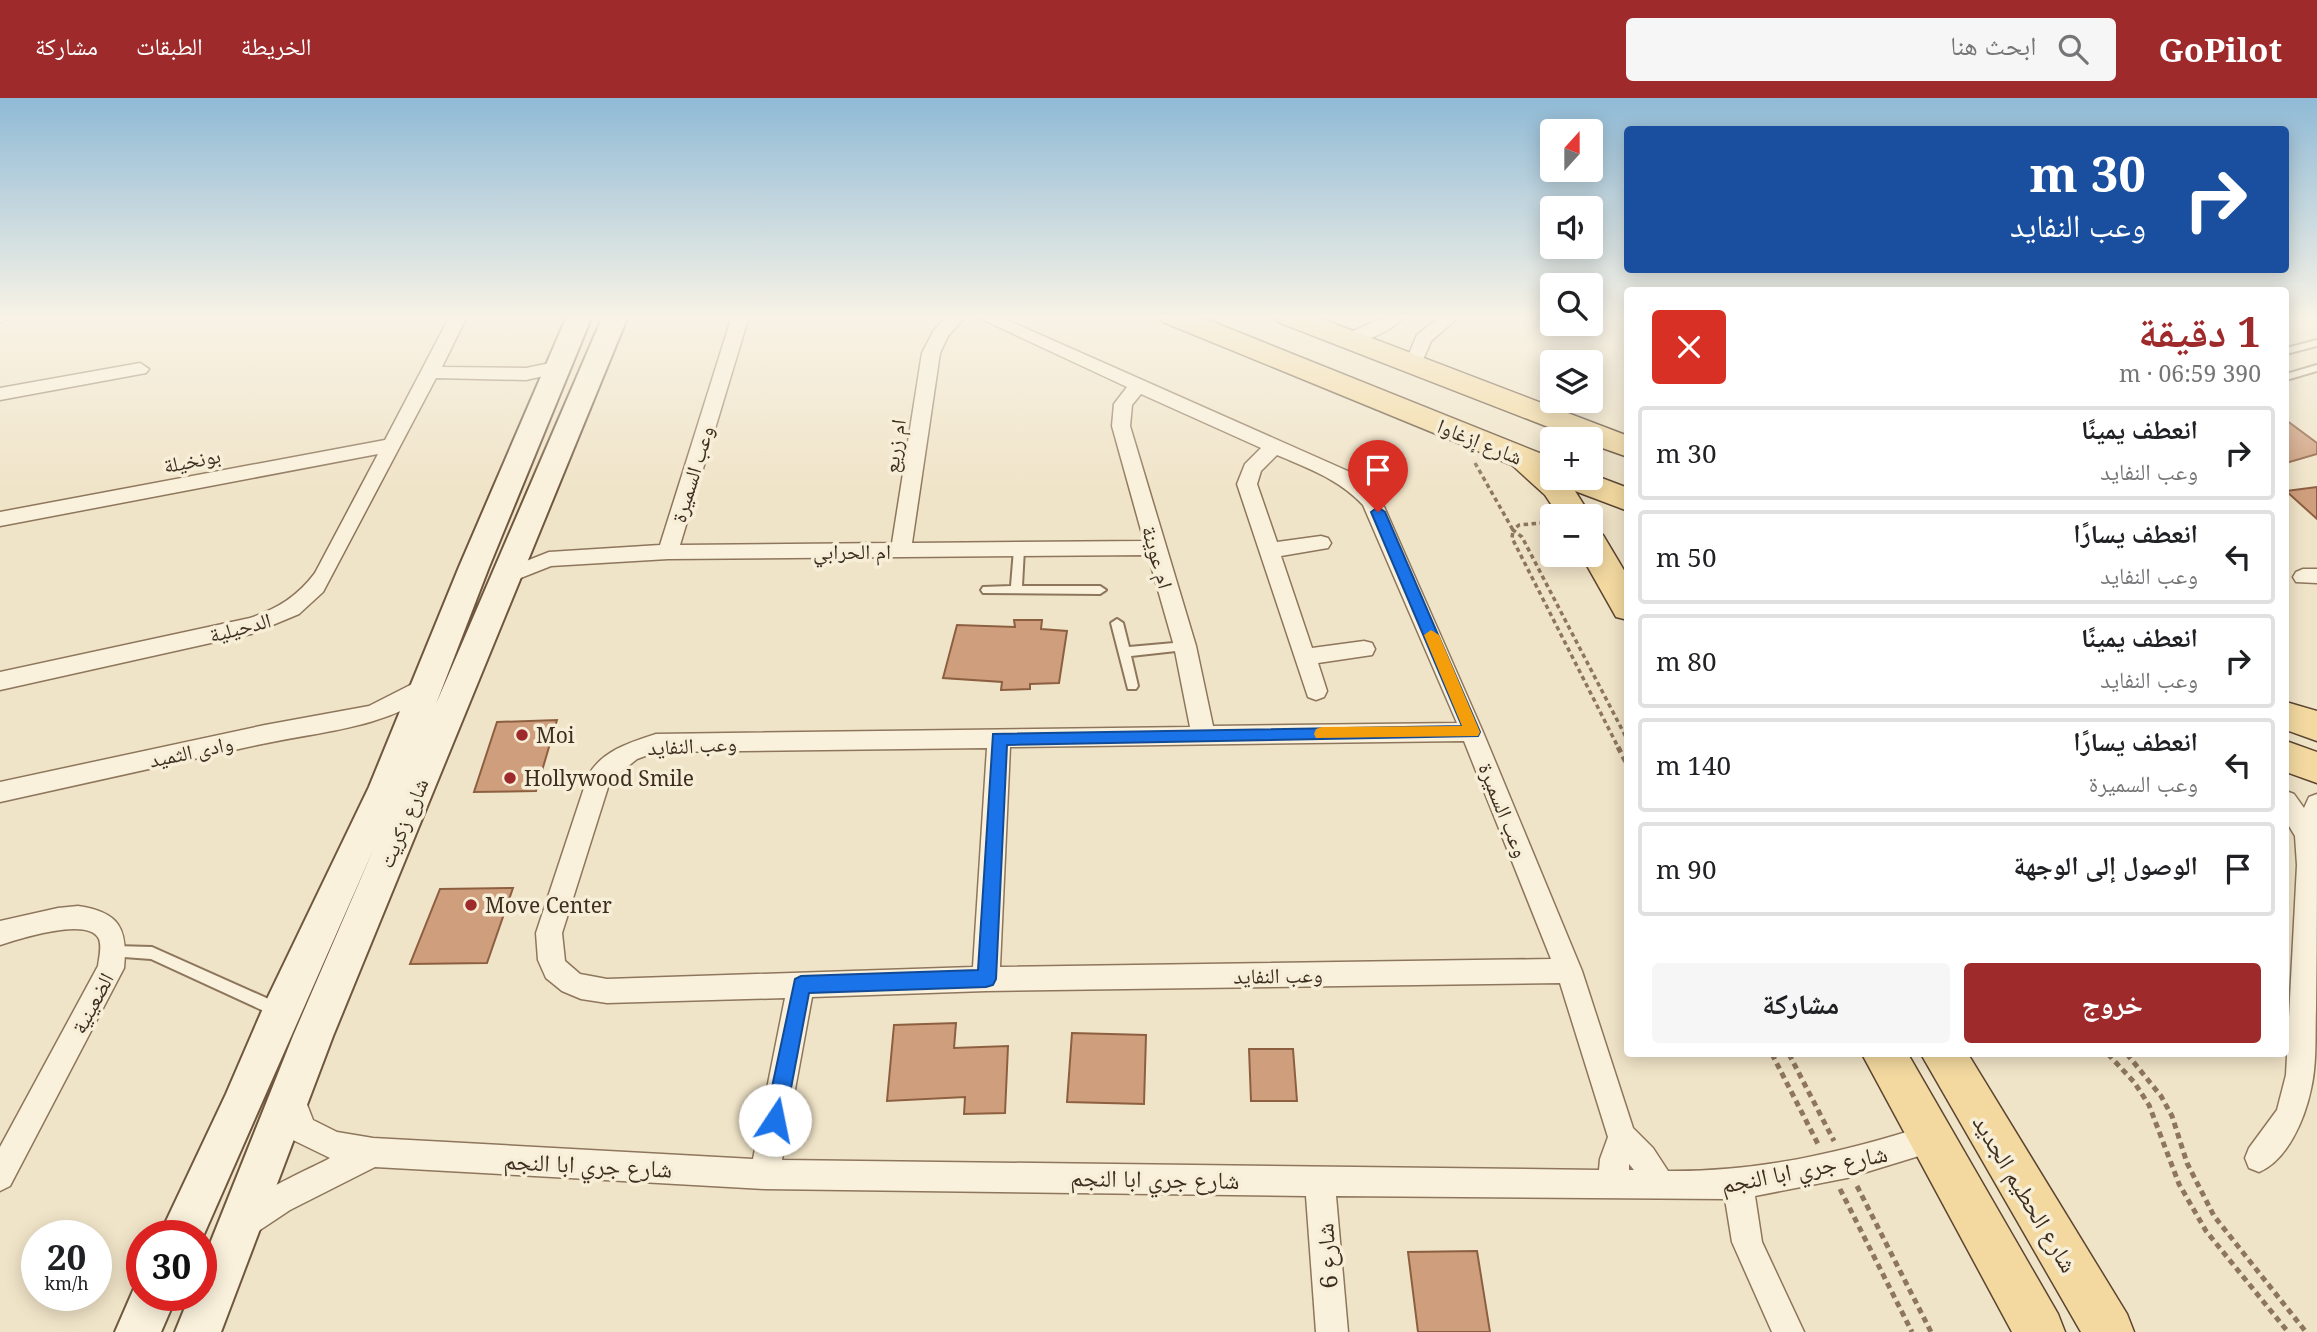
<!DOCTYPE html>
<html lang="ar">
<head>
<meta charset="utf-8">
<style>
	:root { --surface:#fff; --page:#f6f6f6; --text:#202124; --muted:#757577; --line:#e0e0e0; --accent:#9e2a2b }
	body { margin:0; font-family:"Noto Serif","Noto Naskh Arabic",serif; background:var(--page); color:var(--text); direction:rtl; height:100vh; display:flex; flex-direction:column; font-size:26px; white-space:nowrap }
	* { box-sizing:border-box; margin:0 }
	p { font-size:23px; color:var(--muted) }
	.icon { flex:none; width:38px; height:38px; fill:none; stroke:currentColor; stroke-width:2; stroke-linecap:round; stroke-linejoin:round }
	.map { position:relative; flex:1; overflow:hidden; direction:ltr }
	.side { position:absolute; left:1624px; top:189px; width:665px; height:770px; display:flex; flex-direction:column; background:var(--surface); border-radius:7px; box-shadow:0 4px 18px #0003; direction:rtl }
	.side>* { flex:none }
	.hud { position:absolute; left:1624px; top:28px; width:665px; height:147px; border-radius:7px; box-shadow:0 4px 18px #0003; direction:rtl; background:#1a4fa0; color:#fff; overflow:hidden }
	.needle { width:46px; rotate:21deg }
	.fabs { position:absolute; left:1540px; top:21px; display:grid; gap:14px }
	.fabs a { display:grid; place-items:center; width:63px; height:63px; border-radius:7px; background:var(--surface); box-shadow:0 4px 18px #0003; font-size:35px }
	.speed { position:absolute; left:21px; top:1122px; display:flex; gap:14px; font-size:35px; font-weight:700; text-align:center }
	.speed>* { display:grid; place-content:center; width:91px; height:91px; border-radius:50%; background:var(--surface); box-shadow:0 4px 18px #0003; line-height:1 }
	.speed small { font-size:18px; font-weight:400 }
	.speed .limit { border:10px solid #d22; background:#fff; color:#111 }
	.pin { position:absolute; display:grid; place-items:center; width:60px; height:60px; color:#fff; margin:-72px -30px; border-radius:50% 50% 50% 0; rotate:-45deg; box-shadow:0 0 7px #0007 }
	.pin .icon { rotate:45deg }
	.me { position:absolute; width:77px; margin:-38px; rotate:11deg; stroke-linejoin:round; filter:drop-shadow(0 0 5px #0008) }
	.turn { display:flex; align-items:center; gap:24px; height:147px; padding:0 28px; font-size:32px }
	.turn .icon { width:91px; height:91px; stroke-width:2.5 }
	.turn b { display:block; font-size:49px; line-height:60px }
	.round { display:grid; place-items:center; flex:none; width:74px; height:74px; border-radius:7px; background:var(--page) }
	.summary { display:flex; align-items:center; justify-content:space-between; height:119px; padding:0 28px }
	h1 { font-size:42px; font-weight:700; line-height:52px; color:var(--accent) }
	.button { display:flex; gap:14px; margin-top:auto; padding:14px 28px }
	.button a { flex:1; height:80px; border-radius:7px; background:var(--accent); color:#fff; font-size:28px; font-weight:700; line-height:80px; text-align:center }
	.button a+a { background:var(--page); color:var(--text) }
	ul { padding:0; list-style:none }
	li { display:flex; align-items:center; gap:21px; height:94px; margin:0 14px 10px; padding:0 14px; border:4px solid var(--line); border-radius:7px }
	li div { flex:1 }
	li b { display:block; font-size:26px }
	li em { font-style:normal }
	header { display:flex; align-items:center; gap:42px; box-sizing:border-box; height:98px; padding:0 35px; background:var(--accent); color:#fff }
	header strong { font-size:33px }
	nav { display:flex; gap:38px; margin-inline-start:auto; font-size:24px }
	.search { width:490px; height:63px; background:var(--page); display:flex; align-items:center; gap:18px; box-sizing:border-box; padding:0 24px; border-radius:7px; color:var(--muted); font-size:26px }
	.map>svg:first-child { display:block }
</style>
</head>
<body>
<header>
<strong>GoPilot</strong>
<div class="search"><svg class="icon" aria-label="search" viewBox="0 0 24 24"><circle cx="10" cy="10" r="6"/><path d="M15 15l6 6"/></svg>ابحث هنا</div>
<nav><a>الخريطة</a><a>الطبقات</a><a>مشاركة</a></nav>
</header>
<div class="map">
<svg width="2317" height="1234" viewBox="0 0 2317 1234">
	<rect width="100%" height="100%" fill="#f0e4c8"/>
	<g fill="#cf9f7d" stroke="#8d5f41" stroke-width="2">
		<path d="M2286,322L2317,345V356L2286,365Z"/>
		<path d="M2317,389V421L2286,393Z"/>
		<path d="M1014,522H1042L1041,531L1067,533L1059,585L1030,586V591L1001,592L1002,584L943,580L957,527L1015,529Z"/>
		<path d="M557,622L536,693L474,694L497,624Z"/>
		<path d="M513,790L487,865L410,866L440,791Z"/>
		<path d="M956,925L954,950L1008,948L1005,1015L964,1016L965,999L887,1003L894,927Z"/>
		<path d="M1072,935L1146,937L1144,1006L1067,1004Z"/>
		<path d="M1249,951H1293L1297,1003H1251Z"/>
		<path d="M1477,1153L1490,1234H1418L1408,1154Z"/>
	</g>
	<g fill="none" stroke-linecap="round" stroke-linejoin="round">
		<defs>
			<g id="service">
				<path d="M2317,242V248L2286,256V250Z"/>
				<path d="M2317,267V273L2286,282V276Z"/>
				<path d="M1019,447L1024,451L1022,488H1100L1106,492L1100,496L983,495L981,492L983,489L1011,488L1014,451Z"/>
				<path d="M1117,521L1123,525L1129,549L1185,544L1191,548L1185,552L1131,558L1138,588L1136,591H1128L1111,525Z"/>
				<path d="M115,848L152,849L282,907L284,912L282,917L277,919L151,861L110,858L108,854L110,850Z"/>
			</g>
			<g id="minor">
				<path d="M0,218H13L0,225Z"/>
				<path d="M450,218H467L442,269L526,270L560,263L569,269L566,273L526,282L436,280L323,494L299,516L251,536L0,592V574L250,520C277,511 298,498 315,475L378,356L0,428V414L385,342Z"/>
				<path d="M732,218H749L680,447L892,445L922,255L934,232L948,218H966L948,238L940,255L912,445L1144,443L1112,328L1114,306L1127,289L975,218H998L1350,374L1362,381L1382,404L1483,634L1582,873L1633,1030L1653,1050L1668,1073C1759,1074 1846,1054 1932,1026L1942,1030L1946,1040L1942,1050L1932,1054L1847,1080L1755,1098L1762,1144L1804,1234H1772L1732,1144L1725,1101L1336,1098L1348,1234H1316L1306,1098L765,1091L375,1069L290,1112L242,1144L231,1140L227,1129C239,1100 302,1075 330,1060L293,1042L277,1001L281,991L291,987L301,991L313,1022L337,1034L373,1040L753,1061L785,900L607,905L581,901L562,893L546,880L538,862L536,835L588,678C601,653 631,644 656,636L1190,629L1174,548L1148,457L668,461L551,468L508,485L501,483L498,478L501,473L549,454L660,447ZM1141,296L1261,350L1245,366L1237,386L1308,599L1316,602L1324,599L1327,593L1318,565L1372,557L1375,551L1372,545L1364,543L1312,550L1281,458L1328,450L1331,445L1328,440L1321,438L1277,444L1257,386L1261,373L1277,357C1309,371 1339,381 1363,407L1457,625L1213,628L1196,548L1130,328L1132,307ZM1464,643L1551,861L1000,869L1010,649ZM987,650L973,869L607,881L580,876L565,863L562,835L610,683L637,661L656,654ZM1560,885L1608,1039L1600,1061L1599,1072L782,1062L812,899L986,893ZM1629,1066L1634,1072H1629Z"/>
				<path d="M1384,218H1405C1391,234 1368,242 1348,247L1339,242C1350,232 1371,227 1384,218Z"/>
				<path d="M1441,218H1460L1431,243L1420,269H1408L1405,265L1417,237Z"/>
				<path d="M140,265L149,271L146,275L0,302V290Z"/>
				<path d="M2303,471H2317V485L2296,484L2293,479L2296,474Z"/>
				<path d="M426,579L434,582L437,588L434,594C382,631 322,633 262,646C174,665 87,685 0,704V684L265,627L369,608Z"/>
				<path d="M2286,693L2294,696L2304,710L2309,699L2317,696C2317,768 2317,839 2316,911C2315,937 2317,965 2311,991C2305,1020 2288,1062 2259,1074L2249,1070L2245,1060L2249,1050L2277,1012L2286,977L2297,767L2295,738L2286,723Z"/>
				<path d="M78,808C119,814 128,830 124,870L10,1088L0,1093V1049L98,868C99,860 102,849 99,841C88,818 19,841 0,847V823L58,810Z"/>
			</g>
			<g id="secondary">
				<path d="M567,218H592L489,469L436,606L603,218H628L333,938L221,1234H175L190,1197H201V1168L293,938L374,750L201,1143V1138H159L226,996L267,901L369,689L459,469Z"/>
				<path d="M142,1179V1197H177L161,1234H115L138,1181Z"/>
			</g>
			<g id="primary">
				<path d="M1159,218H1198L1552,360V380H1591V376L1628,390V413L1575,393L1591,418V419L1559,418L1545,397L1512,367L1163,224Z"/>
				<path d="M1274,218H1314L1628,338V359L1591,346V341H1579L1278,224Z"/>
				<path d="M1591,434L1603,437L1628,479V522L1616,519L1581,457H1591Z"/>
				<path d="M2286,604L2317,613V643L2286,632Z"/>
				<path d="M2286,643L2317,654V685L2286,674Z"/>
				<path d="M1862,956H1908L2058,1216L2065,1234H2012Z"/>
				<path d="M1921,956H1968L2127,1216L2134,1234H2081Z"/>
			</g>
		</defs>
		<use href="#service" stroke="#8d765c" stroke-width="4"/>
		<use href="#minor" stroke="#8d765c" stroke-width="3"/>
		<use href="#secondary" stroke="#6f573f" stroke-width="4"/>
		<use href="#primary" stroke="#5b4430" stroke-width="3"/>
		<g stroke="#8d765c" stroke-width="3.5" stroke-dasharray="4.5 3.5" stroke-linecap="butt">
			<path d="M1475,365L1513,432L1512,440L1619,651"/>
			<path d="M1552,424L1519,427L1513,432L1522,439L1628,643"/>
		</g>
		<g stroke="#8d765c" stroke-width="5" stroke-dasharray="6 4.5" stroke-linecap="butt">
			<path d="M1618,649L1628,668"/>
			<path d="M1772,956L1819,1048"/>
			<path d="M1789,956L1834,1043"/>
			<path d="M2108,956L2134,984L2149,1007L2179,1086L2206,1133L2288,1234"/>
			<path d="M2127,956L2161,998L2172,1018L2187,1065L2214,1118L2306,1234"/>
			<path d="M1857,1088L1931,1234"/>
			<path d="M1840,1091L1912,1234"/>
		</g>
		<use href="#service" fill="#faf1dc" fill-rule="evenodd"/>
		<use href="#minor" fill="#faf1dc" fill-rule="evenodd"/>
		<use href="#secondary" fill="#faf1dc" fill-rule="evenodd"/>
		<use href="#primary" fill="#f3d9a0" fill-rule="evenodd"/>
	</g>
	<linearGradient id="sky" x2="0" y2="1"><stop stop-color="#8fbad6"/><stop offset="0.56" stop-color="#f8f3e6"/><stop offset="1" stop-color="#f8f3e6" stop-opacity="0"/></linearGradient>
	<rect width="2317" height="391" fill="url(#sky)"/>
	<path fill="#1a73e8" stroke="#114b97" stroke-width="2" d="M1378,409L1385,414L1480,634L1478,638L1007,647L996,881L993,887L986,889L809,895L785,1022L782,1029L775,1032L768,1029L765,1022L795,881L801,878L978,872L993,636L1462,628L1371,414Z"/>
	<path fill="#f59e0b" d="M1431,532L1439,537L1480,634L1478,638L1316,640L1314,636L1316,631L1322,629L1462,628L1424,537Z"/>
	<g fill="#9e2a2b" stroke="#f7eed8" stroke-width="2.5">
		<circle cx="522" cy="637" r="7"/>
		<circle cx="510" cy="680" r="7"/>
		<circle cx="471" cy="807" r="7"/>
	</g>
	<g text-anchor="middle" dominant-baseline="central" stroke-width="7" stroke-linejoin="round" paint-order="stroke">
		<g font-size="21" fill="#3d2e20" stroke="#f7eed8">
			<text transform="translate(1480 343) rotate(22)">شارع إزغاوا</text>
			<text transform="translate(894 348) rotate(-81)">ام زريع</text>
			<text transform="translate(192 362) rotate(-11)">بونخيلة</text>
			<text transform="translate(692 376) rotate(-73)">وعب السميرة</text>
			<text x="852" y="453">ام الحرابي</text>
			<text transform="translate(1158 459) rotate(74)">ام عوينة</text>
			<text transform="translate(240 529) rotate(-15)">الدحيلية</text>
			<text transform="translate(692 647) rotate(-3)">وعب النفايد</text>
			<text transform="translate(191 653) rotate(-12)">وادى الثميد</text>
			<text transform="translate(1504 712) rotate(68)">وعب السميرة</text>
			<text transform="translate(403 725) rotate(-67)">شارع زكريت</text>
			<text transform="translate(1278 877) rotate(-1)">وعب النفايد</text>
			<text transform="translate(92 905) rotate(-62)">الضعينية</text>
		</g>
		<g font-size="21" fill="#3d2e20" stroke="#f7eed8" text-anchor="start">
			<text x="536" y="637">Moi</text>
			<text x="524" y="680">Hollywood Smile</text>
			<text x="485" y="807">Move Center</text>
		</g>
		<g font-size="24" fill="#3d2e20" stroke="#f7eed8">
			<text transform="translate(588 1066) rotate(3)">شارع جري ابا النجم</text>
			<text transform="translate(1804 1070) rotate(-11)">شارع جري ابا النجم</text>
			<text transform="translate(1155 1080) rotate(1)">شارع جري ابا النجم</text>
			<text transform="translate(2026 1095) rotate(59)">شارع الحطيم الجديد</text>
			<text transform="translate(1326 1158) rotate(-94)">شارع 6</text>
		</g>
	</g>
</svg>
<div class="fabs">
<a><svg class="needle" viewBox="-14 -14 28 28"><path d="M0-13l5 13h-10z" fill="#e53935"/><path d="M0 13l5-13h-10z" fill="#757577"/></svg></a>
<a><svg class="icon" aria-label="sound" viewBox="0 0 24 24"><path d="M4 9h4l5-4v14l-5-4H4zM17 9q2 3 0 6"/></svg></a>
<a><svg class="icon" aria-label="search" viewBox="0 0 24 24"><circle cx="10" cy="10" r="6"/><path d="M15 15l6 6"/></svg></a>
<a><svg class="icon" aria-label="layers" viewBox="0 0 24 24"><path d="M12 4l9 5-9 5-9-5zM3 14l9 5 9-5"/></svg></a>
<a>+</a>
<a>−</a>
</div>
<div class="speed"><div>20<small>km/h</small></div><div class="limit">30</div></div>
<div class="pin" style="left:1378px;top:414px;background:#d93025"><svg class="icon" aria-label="arrive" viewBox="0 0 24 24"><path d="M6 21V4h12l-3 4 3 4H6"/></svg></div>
<svg class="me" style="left:775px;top:1022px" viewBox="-20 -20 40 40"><circle r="19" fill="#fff"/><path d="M0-13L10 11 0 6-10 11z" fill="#1a73e8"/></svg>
<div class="hud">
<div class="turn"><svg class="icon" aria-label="right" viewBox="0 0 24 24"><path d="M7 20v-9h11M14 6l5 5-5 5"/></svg><div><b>30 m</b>وعب النفايد</div></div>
</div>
<section class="side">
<div class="summary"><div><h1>1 دقيقة</h1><p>390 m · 06:59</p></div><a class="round" style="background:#d93025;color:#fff"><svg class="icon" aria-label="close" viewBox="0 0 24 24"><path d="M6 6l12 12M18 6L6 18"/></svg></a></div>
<ul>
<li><svg class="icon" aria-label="right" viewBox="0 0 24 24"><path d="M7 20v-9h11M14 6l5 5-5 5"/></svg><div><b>انعطف يمينًا</b><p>وعب النفايد</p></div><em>30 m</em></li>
<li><svg class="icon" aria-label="left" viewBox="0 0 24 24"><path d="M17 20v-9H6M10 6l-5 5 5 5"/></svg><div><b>انعطف يسارًا</b><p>وعب النفايد</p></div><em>50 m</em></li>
<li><svg class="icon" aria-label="right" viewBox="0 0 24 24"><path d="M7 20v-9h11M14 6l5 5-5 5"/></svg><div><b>انعطف يمينًا</b><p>وعب النفايد</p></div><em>80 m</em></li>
<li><svg class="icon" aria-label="left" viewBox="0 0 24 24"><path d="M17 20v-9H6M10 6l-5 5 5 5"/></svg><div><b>انعطف يسارًا</b><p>وعب السميرة</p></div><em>140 m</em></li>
<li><svg class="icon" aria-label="arrive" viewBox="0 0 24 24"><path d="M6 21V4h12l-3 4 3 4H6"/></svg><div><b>الوصول إلى الوجهة</b></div><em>90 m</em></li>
</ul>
<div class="button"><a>خروج</a><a>مشاركة</a></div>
</section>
</div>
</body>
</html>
